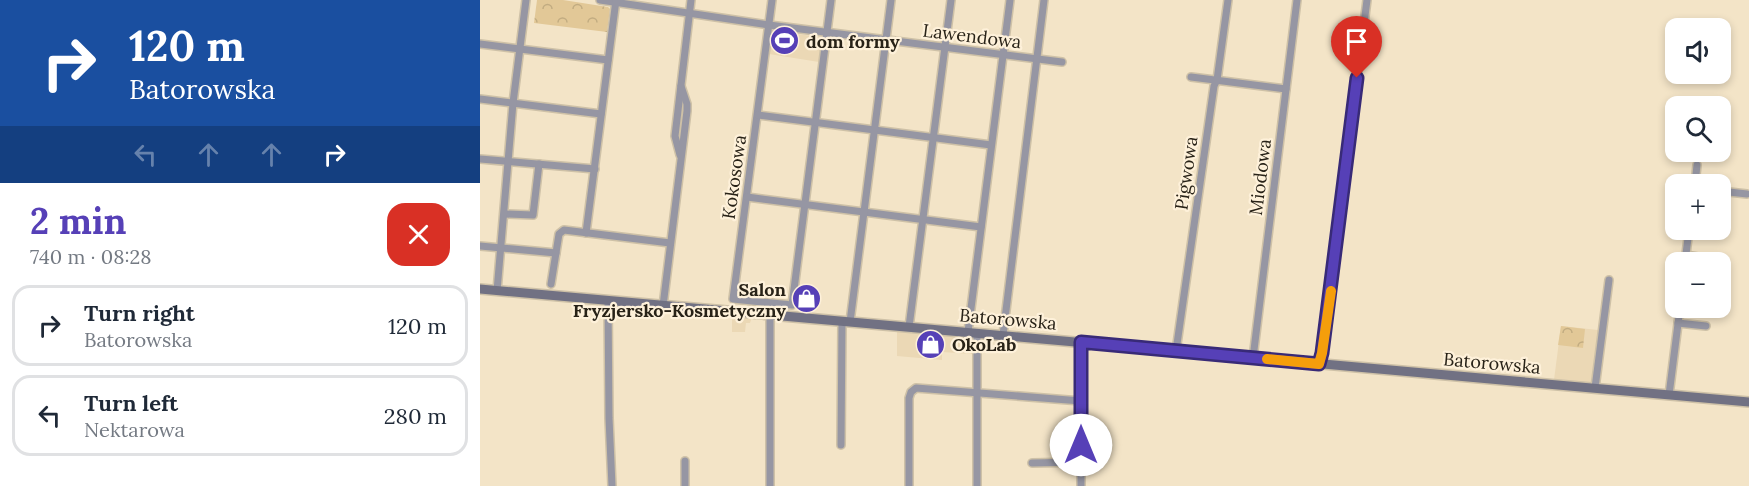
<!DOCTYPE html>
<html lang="en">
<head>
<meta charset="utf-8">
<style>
	:root { --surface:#fff; --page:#f2f2f3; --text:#1f2937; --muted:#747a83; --line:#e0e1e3; --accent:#5640b7 }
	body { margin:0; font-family:Lora,serif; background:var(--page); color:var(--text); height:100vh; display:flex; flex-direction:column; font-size:22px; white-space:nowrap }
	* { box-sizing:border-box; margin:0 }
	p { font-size:20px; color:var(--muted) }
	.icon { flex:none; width:33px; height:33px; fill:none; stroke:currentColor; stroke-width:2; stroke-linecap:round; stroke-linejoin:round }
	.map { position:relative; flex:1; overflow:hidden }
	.side { display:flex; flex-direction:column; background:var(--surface); width:480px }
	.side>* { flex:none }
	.top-card { background:#1a4fa0; color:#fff; overflow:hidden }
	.fabs { position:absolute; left:1185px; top:18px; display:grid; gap:12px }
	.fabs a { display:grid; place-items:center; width:66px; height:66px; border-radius:12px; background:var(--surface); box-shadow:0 3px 9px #0003; font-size:30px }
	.pin { position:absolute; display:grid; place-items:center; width:51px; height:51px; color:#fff; margin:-62px -26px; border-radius:50% 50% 50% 0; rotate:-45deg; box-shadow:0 0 6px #0007 }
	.pin .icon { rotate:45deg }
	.me { position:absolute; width:66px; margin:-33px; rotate:0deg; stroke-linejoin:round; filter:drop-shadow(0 0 4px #0008) }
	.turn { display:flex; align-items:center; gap:21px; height:126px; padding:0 30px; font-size:27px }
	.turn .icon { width:78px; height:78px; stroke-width:2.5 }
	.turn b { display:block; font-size:42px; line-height:51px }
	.lanes { display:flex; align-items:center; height:57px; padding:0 30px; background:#0003; justify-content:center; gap:30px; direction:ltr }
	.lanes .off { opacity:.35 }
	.round { display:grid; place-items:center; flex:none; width:63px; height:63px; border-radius:18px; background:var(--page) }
	.summary { display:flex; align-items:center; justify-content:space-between; height:102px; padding:0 30px }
	h1 { font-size:36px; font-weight:800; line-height:45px; color:var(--accent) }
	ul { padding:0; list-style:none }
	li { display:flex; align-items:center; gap:18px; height:81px; margin:0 12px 9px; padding:0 18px; border:3px solid var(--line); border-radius:18px }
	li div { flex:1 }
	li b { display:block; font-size:22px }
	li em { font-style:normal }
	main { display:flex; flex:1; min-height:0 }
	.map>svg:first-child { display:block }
</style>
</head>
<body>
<main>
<section class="side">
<div class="top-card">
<div class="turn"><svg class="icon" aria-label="right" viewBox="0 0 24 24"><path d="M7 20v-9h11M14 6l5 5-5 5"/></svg><div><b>120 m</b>Batorowska</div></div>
<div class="lanes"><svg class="icon off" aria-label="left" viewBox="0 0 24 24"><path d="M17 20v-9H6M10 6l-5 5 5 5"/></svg><svg class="icon off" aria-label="ahead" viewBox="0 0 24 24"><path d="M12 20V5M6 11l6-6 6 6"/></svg><svg class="icon off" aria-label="ahead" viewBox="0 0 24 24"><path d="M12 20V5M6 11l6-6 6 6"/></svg><svg class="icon" aria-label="right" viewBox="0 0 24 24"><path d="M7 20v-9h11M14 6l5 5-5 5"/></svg></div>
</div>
<div class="summary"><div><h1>2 min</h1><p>740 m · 08:28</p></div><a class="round" style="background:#d93025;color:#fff"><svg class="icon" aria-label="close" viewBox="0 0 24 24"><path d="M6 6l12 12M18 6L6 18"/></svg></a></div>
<ul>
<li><svg class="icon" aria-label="right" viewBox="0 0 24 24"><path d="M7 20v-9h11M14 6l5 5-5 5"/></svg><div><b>Turn right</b><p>Batorowska</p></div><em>120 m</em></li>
<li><svg class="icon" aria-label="left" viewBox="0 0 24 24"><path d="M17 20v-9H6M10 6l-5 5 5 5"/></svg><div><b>Turn left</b><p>Nektarowa</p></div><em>280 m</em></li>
</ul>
</section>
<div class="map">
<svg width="1269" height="486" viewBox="0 0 1269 486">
	<defs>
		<pattern id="forest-crowns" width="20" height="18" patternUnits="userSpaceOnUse" patternTransform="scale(1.5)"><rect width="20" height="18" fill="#e2c897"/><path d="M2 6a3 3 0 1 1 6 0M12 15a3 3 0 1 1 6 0" fill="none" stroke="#c2ac81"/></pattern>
	</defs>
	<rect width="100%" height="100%" fill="#f3e4c7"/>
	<g fill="#ebd8b5">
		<path d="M294,31L340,37L342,39L339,62L289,54L292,33Z"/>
		<path d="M252,316L272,317L270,323H266L265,332H252Z"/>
		<path d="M1081,326L1118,330L1111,383L1074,380Z"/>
		<path d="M417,330L492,337V354L462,352V360L417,356Z"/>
	</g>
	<g fill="url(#forest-crowns)">
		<path d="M57,0H83L128,7L130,9L127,32L54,23Z"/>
		<path d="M1081,326L1105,329L1103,348L1078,345Z"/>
	</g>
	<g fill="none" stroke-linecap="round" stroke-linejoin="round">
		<defs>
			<g id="street">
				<path d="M120,0L289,25L582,62"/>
				<path d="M292,0L253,299L312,305L351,0"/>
				<path d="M0,44L128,60"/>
				<path d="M711,77L806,89"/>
				<path d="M0,99L121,114"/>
				<path d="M278,115L511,145"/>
				<path d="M200,155L195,136L211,0"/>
				<path d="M0,159L115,169"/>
				<path d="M1215,184L1217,165"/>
				<path d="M1240,191L1267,194"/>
				<path d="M267,197L501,227"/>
				<path d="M25,214L53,215L59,164"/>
				<path d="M106,233L136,0"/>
				<path d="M0,246L76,253"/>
				<path d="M1206,255L1235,260"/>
				<path d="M1205,262L1209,230"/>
				<path d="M71,284L79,234L84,230L190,243"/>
				<path d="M17,291L33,103L46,0"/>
				<path d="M128,301L129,418L132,486"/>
				<path d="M183,306L207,111V104L201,86"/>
				<path d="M290,315V486"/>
				<path d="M370,322L411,0"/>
				<path d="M1198,323L1226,326"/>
				<path d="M429,327L471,0"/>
				<path d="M488,332L530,0"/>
				<path d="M497,333V486"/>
				<path d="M523,335L564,0"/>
				<path d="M601,342V486"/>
				<path d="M696,351L734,86L737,80L748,0"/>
				<path d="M773,358L817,0"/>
				<path d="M839,364L842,353L849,300L887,0"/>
				<path d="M1115,388L1129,280"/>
				<path d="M1189,395L1200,308"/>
				<path d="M361,445L362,321"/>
				<path d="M552,463L601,462"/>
				<path d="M205,486V461"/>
				<path d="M429,486V398L431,392L436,388L601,401"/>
			</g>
			<path id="secondary" d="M0,289L1269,402"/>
		</defs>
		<use href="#street" stroke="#cec1a7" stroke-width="10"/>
		<use href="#secondary" stroke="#cec1a7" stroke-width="12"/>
		<use href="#street" stroke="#9696a3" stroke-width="7"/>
		<use href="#secondary" stroke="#717183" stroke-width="9"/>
	</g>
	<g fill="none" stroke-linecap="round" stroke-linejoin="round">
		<defs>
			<path id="route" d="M601,445V342L839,364L842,353L877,78"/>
		</defs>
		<use href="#route" stroke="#382a77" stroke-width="15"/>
		<use href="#route" stroke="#5640b7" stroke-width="10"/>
		<path stroke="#f59e0b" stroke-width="10" d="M787,359L839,364L842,353L851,291"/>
	</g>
	<defs>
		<symbol id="stadium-disc" viewBox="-11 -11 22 22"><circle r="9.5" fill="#5640b7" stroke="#fef1da"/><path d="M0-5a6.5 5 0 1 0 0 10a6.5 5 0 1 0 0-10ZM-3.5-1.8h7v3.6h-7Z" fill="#fff"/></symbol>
		<symbol id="shop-disc" viewBox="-11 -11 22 22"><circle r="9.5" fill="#5640b7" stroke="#fef1da"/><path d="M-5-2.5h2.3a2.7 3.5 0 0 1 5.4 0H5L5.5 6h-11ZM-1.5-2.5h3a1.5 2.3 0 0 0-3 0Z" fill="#fff"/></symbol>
	</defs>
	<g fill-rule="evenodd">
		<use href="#stadium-disc" x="288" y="24" width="33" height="33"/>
		<use href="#shop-disc" x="310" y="282" width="33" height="33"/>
		<use href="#shop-disc" x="434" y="328" width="33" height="33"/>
	</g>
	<g text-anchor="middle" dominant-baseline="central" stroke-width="4.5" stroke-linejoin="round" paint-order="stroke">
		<g font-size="18" fill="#282217" stroke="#fef1da">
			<text transform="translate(492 36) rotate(7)">Lawendowa</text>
			<text transform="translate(706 173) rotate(-82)">Pigwowa</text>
			<text transform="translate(254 177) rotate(-82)">Kokosowa</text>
			<text transform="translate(780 177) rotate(-83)">Miodowa</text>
			<text transform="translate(528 319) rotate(5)">Batorowska</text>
			<text transform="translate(1012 363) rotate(5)">Batorowska</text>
		</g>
		<g font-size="18" font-weight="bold" fill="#282217" stroke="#fef1da" text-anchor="start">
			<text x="326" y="41">dom formy</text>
			<text x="306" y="289" text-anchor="end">Salon<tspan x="306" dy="21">Fryzjersko-Kosmetyczny</tspan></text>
			<text x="472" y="344">OkoLab</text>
		</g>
	</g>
</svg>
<div class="fabs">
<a><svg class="icon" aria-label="sound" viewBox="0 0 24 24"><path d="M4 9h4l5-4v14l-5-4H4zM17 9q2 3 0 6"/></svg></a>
<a><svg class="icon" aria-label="search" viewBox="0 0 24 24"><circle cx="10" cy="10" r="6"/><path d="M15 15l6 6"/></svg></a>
<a>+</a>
<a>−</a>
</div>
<div class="pin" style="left:877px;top:78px;background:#d93025"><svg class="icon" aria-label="arrive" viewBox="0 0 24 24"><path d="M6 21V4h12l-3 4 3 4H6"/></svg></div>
<svg class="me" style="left:601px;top:445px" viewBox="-20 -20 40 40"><circle r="19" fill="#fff"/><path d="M0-13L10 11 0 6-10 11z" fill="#5640b7"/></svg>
</div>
</main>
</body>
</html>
